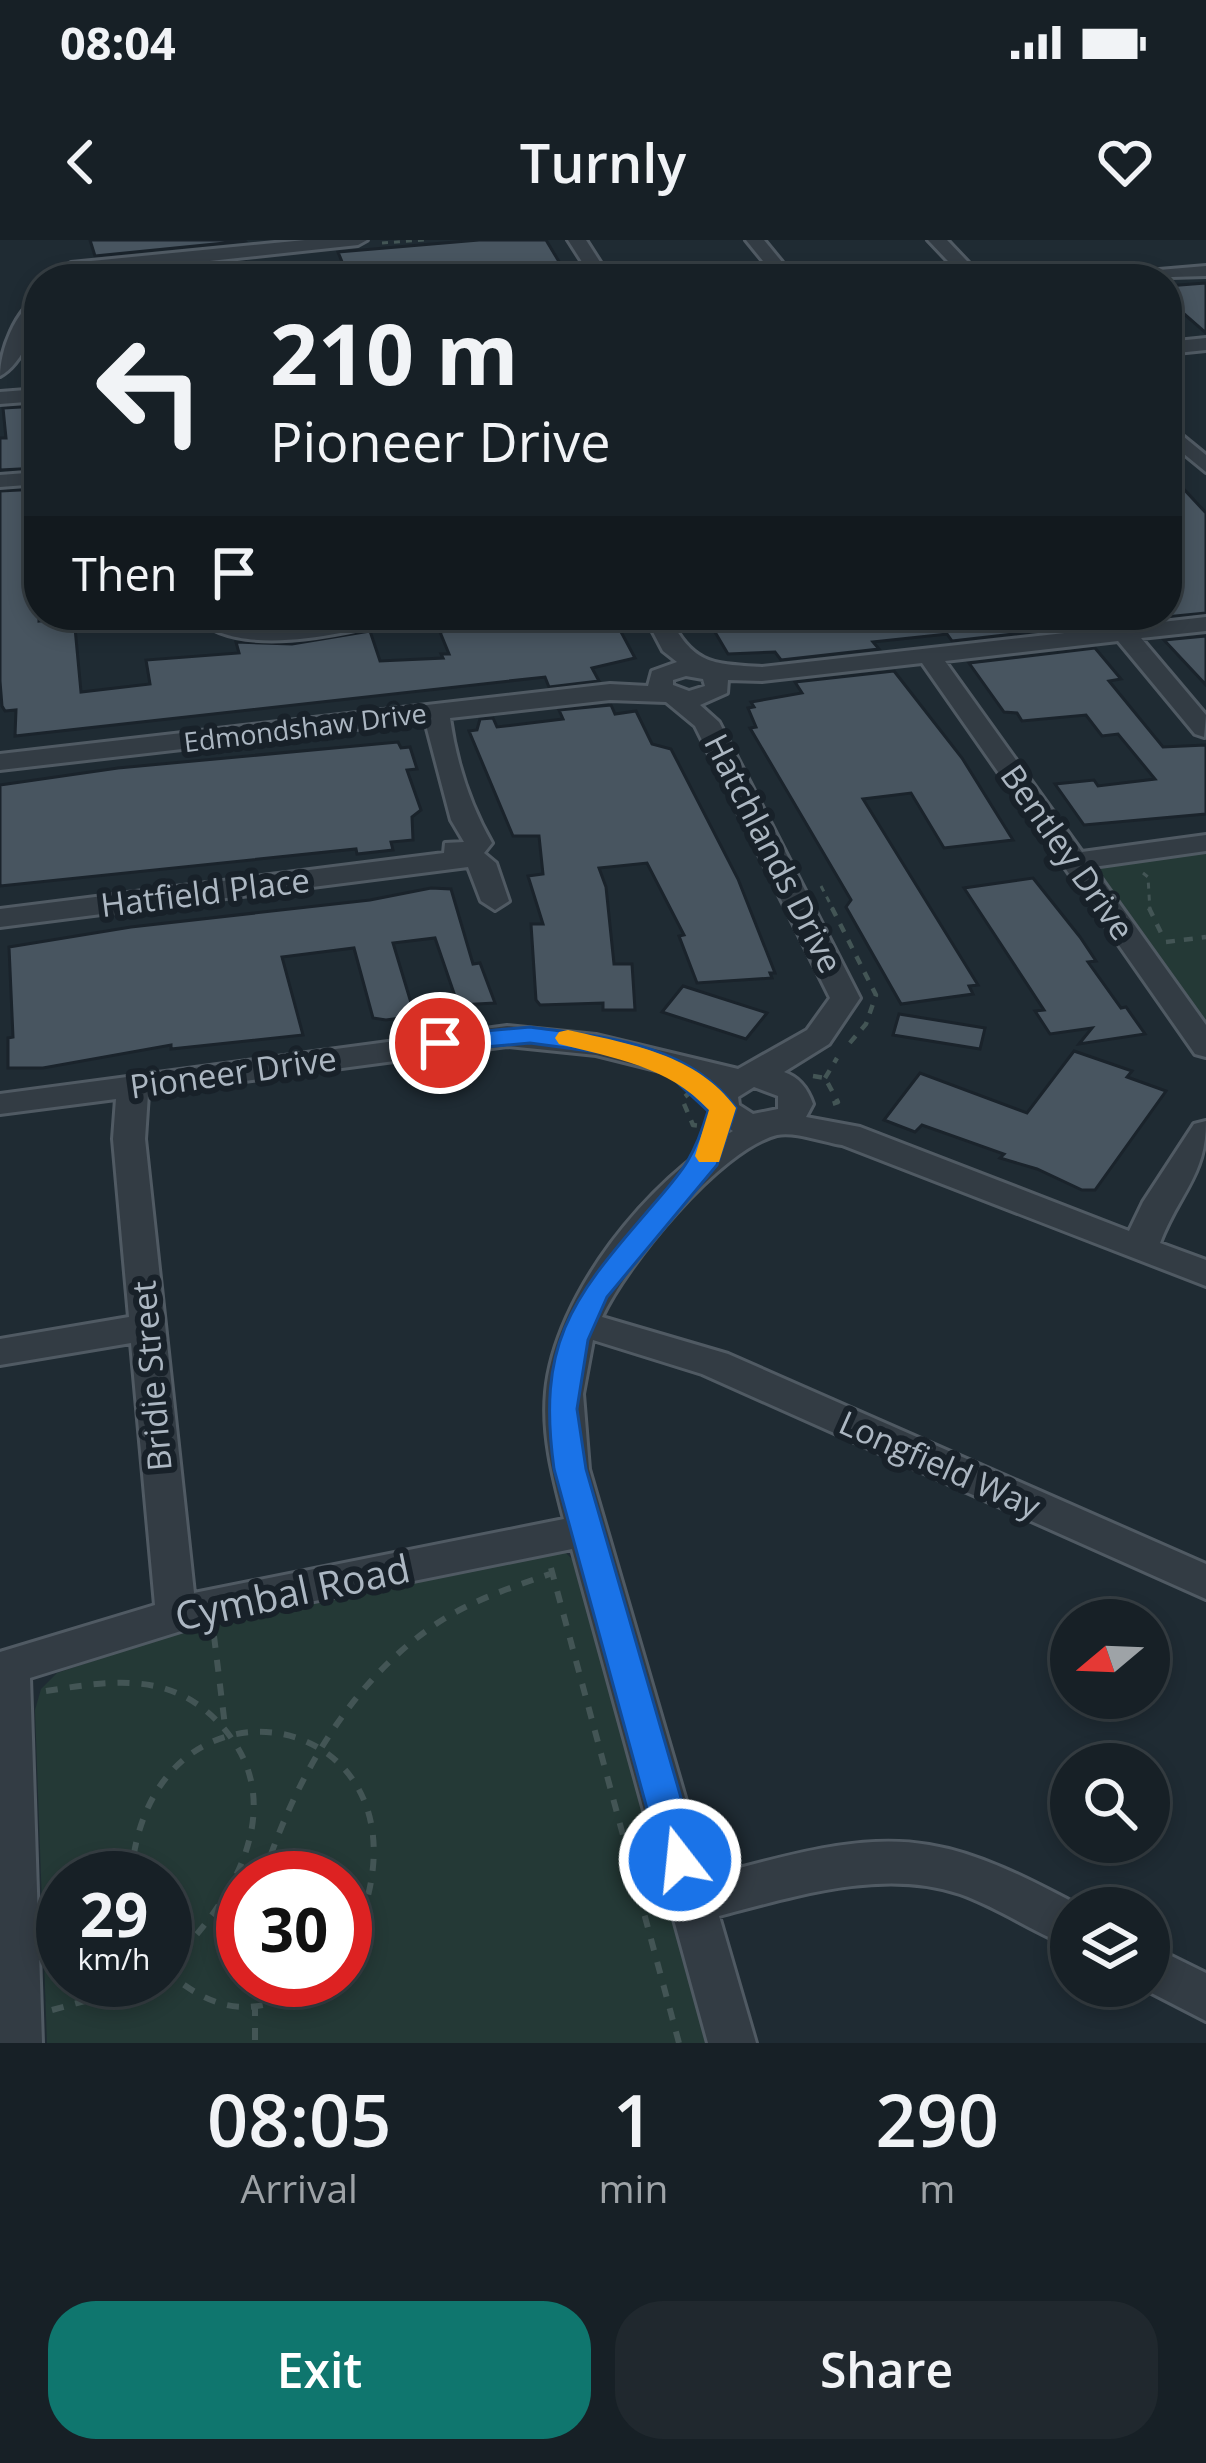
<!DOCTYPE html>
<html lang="en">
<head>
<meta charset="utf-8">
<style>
	:root { --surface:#172026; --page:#20282e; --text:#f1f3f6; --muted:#9ea3a7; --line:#363e43; --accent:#0f766e }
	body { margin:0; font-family:"Open Sans",sans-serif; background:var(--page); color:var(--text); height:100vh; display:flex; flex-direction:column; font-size:45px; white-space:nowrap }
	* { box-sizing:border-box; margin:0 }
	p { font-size:39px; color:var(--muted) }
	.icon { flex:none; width:66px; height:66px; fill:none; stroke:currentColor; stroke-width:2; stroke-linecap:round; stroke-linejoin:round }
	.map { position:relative; height:1803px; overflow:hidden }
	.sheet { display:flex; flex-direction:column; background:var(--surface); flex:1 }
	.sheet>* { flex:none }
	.banner { position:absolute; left:24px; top:24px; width:1158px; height:366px; border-radius:48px; box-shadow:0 6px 18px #0003,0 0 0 3px var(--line); background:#172026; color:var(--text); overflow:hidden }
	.needle { width:78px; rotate:251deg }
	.controls { position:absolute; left:1050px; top:1359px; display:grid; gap:24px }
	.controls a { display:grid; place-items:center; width:120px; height:120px; border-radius:50%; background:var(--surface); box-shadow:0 6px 18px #0003,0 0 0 3px var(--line); font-size:60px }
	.speed { position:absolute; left:36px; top:1611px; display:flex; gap:24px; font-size:60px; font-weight:700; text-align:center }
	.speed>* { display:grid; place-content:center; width:156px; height:156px; border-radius:50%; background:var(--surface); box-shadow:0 6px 18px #0003,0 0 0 3px var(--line); line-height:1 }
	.speed small { font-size:30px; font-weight:400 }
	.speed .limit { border:18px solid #d22; background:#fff; color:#111 }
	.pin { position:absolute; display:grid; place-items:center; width:102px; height:102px; color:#fff; margin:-51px; border:6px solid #fff; border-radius:50%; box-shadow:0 3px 12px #0007 }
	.me { position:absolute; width:132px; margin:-66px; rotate:344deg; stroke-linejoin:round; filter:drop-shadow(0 0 9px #0008) }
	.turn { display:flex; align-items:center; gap:42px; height:252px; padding:0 48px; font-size:54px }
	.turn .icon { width:156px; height:156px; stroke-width:2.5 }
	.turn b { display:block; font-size:84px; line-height:102px }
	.then { display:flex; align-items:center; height:114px; padding:0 48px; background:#0003; gap:24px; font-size:45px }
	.eta { display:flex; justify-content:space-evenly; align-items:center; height:204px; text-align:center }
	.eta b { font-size:72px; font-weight:600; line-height:84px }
	.primary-button { display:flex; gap:24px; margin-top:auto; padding:24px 48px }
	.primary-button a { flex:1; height:138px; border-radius:48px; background:var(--accent); color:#fff; font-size:48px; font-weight:600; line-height:138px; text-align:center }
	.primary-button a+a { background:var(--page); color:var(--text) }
	.status { display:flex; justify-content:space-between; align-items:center; height:84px; padding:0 60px; background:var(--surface); direction:ltr }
	.status svg { height:33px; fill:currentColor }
	header { display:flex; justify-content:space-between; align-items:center; height:156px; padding:0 48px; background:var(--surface); font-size:54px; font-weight:600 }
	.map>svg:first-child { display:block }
</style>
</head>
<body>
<div class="status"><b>08:04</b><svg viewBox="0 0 49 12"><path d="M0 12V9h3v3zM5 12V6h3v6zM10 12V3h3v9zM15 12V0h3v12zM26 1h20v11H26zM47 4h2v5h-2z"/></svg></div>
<header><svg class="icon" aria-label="back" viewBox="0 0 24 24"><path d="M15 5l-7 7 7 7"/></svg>Turnly<svg class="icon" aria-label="heart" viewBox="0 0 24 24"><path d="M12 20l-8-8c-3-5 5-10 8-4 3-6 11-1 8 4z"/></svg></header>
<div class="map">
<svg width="1206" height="1803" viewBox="0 0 1206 1803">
	<rect width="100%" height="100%" fill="#1f2b33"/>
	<g fill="#243936" fill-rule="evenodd">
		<path d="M1206,609V782L1108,649L1100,631L1105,624Z"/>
		<path d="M547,1311L566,1313L580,1327L711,1803H47L35,1470L41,1449L57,1433L219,1379ZM63,1638H165V1740H63ZM243,1638H345V1740H243Z"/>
	</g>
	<g fill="#485560" stroke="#1a232b" stroke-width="3">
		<path d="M90,0H244L245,1L95,16Z"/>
		<path d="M479,0H546L567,35L526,39H349L338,12Z"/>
		<path d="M245,22L246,37H101Z"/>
		<path d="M1206,43V93L1167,59V46Z"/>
		<path d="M39,166V228L0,230V198H6L3,168Z"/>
		<path d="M1167,231L1206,273V373L1145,379L1142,375H1167Z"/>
		<path d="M39,249V381L74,377L81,452L150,444L146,420L239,413L236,402L292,404L370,391L380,421L443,418L441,414H449L440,392L454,390L450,382L457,381L455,375H612L635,418L592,428L599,441L549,447L545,437L15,496L16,470L5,471L2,466L0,441V251Z"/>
		<path d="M826,375H1067L1077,387L952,401L947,394L873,402L879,409L781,420L775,412L728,414L712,387Z"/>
		<path d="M1206,396V445L1164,400Z"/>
		<path d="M1095,408L1121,439L1109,441L1163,507L1206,505V574L1084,585L1055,544L1094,540L1098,546L1155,539L1118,494L1102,496L1086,475L1022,481L1017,473L1004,472L969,423Z"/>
		<path d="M894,431L962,518L1013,600L944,608L911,553L863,559L978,745L969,746L973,754L901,764L846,667L851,660L750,488L756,487L748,468L754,467L751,462L802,453L795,442Z"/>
		<path d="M611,465L615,474L636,471L652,504L671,509L738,639L775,733H770L772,738L697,743L679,696L684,695L647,623L599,628L606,647L614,724H632L635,770H603V763L540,765L536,760L531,684H543L528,636L543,634L539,596H513L469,491L477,490L480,479L493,478L497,487L563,479L559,470Z"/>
		<path d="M398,502L401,508L410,507L417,529L407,530L421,570L412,577L413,600L391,602L393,610L357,614L356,609L0,646V545L118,528Z"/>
		<path d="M1033,638L1080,697L1096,721L1088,722L1121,768L1126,767L1145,794L1079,804L1092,788L1050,794L1035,771L1044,770L964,648Z"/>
		<path d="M431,648L451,649L473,724L480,723L495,763L458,765L435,698L393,703L415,776L386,780L373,778L354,708L282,717L303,795L171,809V805L43,828H8V798L13,797L9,707L131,687L370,660Z"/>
		<path d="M683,746L767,773L746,799L662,772Z"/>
		<path d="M899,774L985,788L980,809L893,795Z"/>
		<path d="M1074,811L1132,831L1127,837L1166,851L1095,950H1082L1037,929L1000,918L1004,914L922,885L915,892L884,880L920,833L1027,873Z"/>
	</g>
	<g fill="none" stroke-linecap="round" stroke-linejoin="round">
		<defs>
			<g id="minor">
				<path d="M305,0H367L358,5L43,39L71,23Z"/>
				<path d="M568,0H586L611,39H593Z"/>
				<path d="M746,0H764L782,22L779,26H767Z"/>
				<path d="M928,0H947L984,39H965Z"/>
				<path d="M1206,26V36L1103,39L1112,34Z"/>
				<path d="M39,57C39,82 23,124 0,136C0,110 16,69 39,57Z"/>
				<path d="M1206,98V110L1167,114V102Z"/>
				<path d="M39,149V161L0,164V152Z"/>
				<path d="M1167,183L1206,215V232L1167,200Z"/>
				<path d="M39,232V244L0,247V235Z"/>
				<path d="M194,375C221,375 242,385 269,385C313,385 357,375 402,375L398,380C346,393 235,421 194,375Z"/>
				<path d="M644,375H668C693,424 710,424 762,427L1206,377V391L1141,398L1206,475L1204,497L1195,494L1118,401L945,421L1082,612L1206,595V611L1093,627L1206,785V817L1195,814L922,423L762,441L728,440L727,453L700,465L719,482L860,758L829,804L784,832C799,837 808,849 813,864L806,877L860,887L1129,991L1143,962L1194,884L1206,881C1206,936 1179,953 1160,1003L1206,1020V1046L842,905C823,902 794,891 777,895C719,910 626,1025 602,1077L728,1114L1206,1324V1359L702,1134L593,1100L583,1154L589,1229L708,1636C778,1619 856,1592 929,1605C984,1614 1036,1643 1084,1668H1071V1707C1033,1692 999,1668 960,1654C883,1628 796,1656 719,1676L756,1803H708L572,1309L210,1382L30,1438L42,1803H0V1412L155,1365L131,1103L0,1125V1099L129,1077L113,899L116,859L0,874V854L507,786L596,795L738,829L807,790L830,758L695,486L666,462L610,460L450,478C456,521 470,565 492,603L484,613L496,623L509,661L495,670L481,661L468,627L0,687V669L444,613L445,603L464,602L451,580L425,481L0,530V514L610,444L648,446L652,431L677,422L663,411ZM686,436L703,439L705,446L689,451L673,445V440ZM507,806L596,815L712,844L705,864L716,880L733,891C648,939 555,1055 546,1152C542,1195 553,1237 564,1279L194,1353L145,899L148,854ZM754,847L778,856V869L753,874L739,865L738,857Z"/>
				<path d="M1149,1705L1206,1733V1781L1138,1746H1149Z"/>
			</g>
		</defs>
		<use href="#minor" stroke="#505a63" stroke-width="6"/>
		<g stroke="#435555" stroke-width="3" stroke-dasharray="6 6" stroke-linecap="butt">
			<path d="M382,3L424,0"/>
			<path d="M1033,39L1093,34"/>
			<path d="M1143,633L1148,637L1150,671"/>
			<path d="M821,646L834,671"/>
		</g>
		<g stroke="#435555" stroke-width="4.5" stroke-dasharray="9 9" stroke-linecap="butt">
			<path d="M832,668L876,755L866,784L848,805"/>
			<path d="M1149,668L1164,699"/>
			<path d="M1166,702L1206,697"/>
			<path d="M813,836L825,838L838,862L829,865"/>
			<path d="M825,838L837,818"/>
			<path d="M692,851L682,859L693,885L701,886"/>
		</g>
		<g stroke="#435555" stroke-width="6" stroke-dasharray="12 12" stroke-linecap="butt">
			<path d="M551,1328L679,1803"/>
			<path d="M214,1396L225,1486"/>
			<path d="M46,1451C85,1445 128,1437 166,1449C193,1457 217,1477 232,1499C288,1577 225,1673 165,1727"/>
			<path d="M131,1638C148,1399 470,1473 345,1715"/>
			<path d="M263,1638C295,1537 354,1434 447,1377C479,1358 515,1346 550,1334"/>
			<path d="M165,1730C221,1778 259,1777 321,1740"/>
			<path d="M255,1740V1803"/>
			<path d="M52,1770L136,1747L146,1740"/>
		</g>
		<use href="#minor" fill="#333c44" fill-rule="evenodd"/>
	</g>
	<path fill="#1a73e8" stroke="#114b97" stroke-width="3" d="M530,787C605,797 688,803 736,868L717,925L607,1057L588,1100L577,1169L586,1229L699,1620L693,1632L680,1637L667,1632L661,1620L554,1229C537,1105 569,1062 647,972C681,932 693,922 708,871L668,834L612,814L530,803L440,811L427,803L440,795Z"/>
	<path fill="#f59e0b" d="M568,790C629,804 697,814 736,868L719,922H699L695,916L709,870C668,826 614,818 559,804L555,798L559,792Z"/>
	<g text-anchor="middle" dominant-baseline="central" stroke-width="12" stroke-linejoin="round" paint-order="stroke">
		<g font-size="27" fill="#acb7c2" stroke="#182129">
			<text transform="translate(305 487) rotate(-7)">Edmondshaw Drive</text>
		</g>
		<g font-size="33" fill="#acb7c2" stroke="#182129">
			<text transform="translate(1068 612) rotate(55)">Bentley Drive</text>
			<text transform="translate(774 613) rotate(63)">Hatchlands Drive</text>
			<text transform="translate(205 652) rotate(-7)">Hatfield Place</text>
			<text transform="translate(233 832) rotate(-8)">Pioneer Drive</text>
			<text transform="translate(151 1136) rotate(-95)">Bridie Street</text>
			<text transform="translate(940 1224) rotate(24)">Longfield Way</text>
		</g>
		<g font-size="39" fill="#acb7c2" stroke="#182129">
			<text transform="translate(292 1351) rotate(-12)">Cymbal Road</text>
		</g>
	</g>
</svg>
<div class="controls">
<a><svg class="needle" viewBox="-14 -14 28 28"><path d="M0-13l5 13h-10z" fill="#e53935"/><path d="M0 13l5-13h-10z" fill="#9ea3a7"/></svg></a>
<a><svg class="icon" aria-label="search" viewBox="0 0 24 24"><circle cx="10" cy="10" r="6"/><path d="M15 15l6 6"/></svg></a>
<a><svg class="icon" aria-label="layers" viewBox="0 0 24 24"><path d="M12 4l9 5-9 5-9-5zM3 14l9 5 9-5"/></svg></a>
</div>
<div class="speed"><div>29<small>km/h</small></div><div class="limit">30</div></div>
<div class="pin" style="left:440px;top:803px;background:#d93025"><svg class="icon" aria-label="arrive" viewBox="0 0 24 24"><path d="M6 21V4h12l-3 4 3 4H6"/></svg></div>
<svg class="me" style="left:680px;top:1620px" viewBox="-20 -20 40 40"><circle r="17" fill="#1a73e8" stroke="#fff" stroke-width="3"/><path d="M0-11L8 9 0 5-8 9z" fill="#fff"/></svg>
<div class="banner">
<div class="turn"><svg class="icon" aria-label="left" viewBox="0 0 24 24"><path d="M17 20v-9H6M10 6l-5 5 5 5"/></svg><div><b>210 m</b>Pioneer Drive</div></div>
<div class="then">Then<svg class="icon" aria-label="arrive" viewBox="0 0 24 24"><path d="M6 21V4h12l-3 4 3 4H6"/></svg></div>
</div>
</div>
<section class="sheet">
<div class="eta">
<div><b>08:05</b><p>Arrival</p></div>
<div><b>1</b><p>min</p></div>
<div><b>290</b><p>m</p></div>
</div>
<div class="primary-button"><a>Exit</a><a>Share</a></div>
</section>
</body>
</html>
